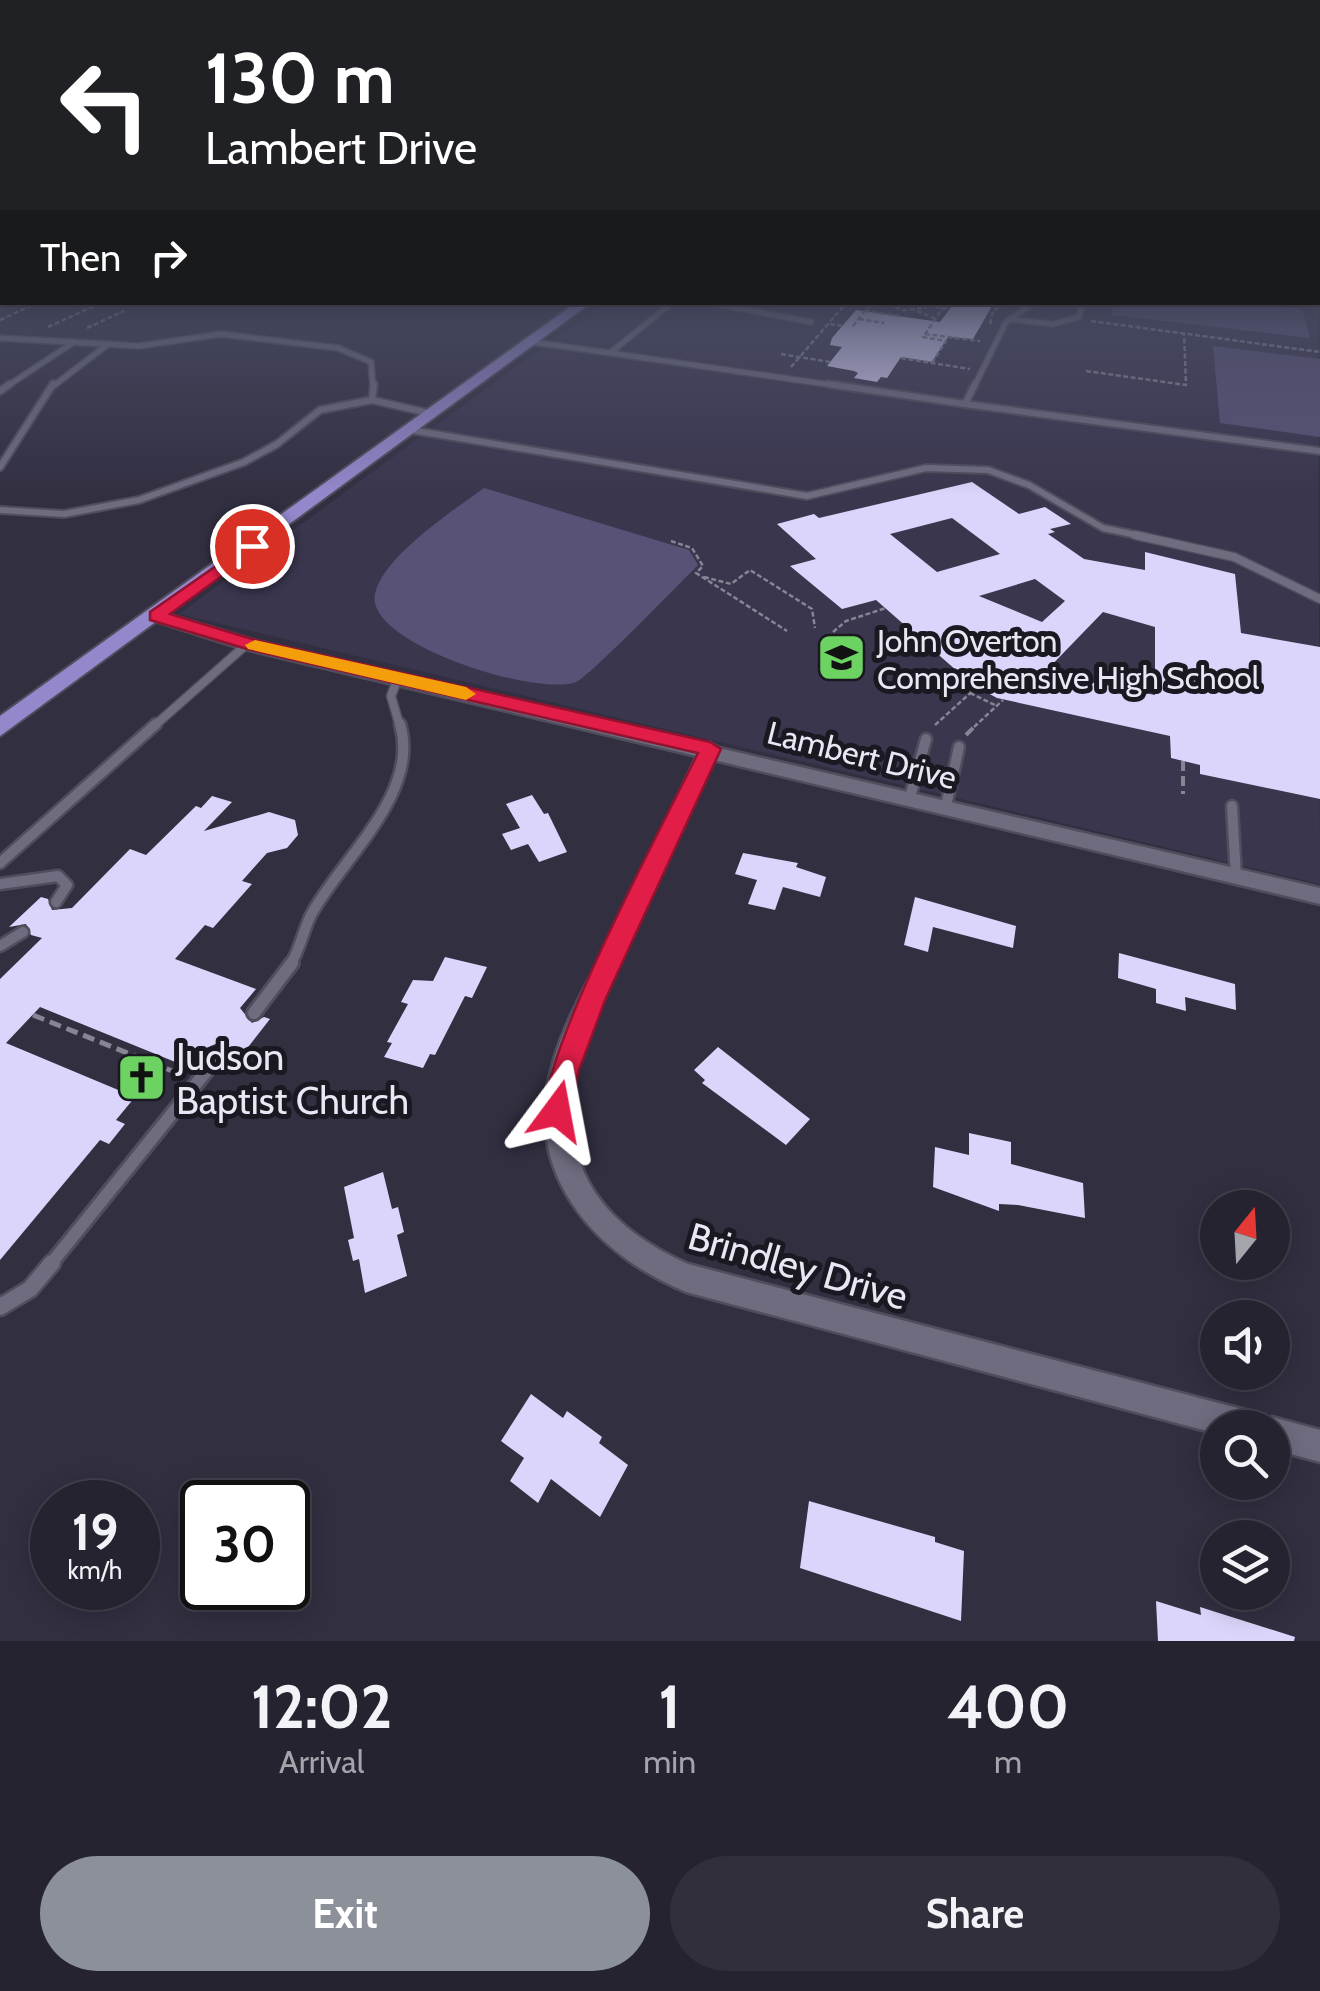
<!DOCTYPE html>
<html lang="en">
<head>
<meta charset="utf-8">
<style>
	:root { --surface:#262331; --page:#322f3d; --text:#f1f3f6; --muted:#a4a4ab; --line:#42404d; --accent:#8c9099 }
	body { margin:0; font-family:Cabin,sans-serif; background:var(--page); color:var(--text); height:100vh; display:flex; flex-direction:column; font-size:38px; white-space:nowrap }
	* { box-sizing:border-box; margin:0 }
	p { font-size:32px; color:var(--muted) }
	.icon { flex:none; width:55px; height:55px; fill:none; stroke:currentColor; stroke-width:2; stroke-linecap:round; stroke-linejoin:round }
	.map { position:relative; height:1641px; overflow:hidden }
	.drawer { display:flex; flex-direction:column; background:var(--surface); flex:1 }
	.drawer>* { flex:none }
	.hud { position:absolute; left:0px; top:0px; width:1320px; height:305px; box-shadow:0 5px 25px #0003,0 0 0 2px var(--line); background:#202124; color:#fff; overflow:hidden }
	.needle { width:65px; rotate:18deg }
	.tools { position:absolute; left:1200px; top:1190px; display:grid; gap:20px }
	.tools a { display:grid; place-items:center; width:90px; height:90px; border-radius:50%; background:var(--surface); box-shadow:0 5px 25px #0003,0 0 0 2px var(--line); font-size:50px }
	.speed { position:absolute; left:30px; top:1480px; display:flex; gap:20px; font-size:50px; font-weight:700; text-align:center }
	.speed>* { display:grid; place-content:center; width:130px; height:130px; border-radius:50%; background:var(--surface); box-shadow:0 5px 25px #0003,0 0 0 2px var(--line); line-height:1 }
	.speed small { font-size:25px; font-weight:400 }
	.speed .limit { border:5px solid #111; border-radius:15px; background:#fff; color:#111 }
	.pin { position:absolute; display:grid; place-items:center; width:85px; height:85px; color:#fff; margin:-42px; border:5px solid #fff; border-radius:50%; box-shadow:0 2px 10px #0007 }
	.me { position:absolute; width:110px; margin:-55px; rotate:13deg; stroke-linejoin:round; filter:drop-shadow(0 0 8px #0008) }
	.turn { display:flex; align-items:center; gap:35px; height:210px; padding:0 40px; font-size:45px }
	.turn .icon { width:130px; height:130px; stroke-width:2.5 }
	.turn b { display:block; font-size:70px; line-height:85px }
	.then { display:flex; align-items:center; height:95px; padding:0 40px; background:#0003; gap:20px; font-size:38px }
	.eta { display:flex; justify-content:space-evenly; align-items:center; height:170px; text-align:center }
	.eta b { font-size:60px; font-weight:700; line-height:70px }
	.cta { display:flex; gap:20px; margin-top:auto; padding:20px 40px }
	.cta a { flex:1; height:115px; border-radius:60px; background:var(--accent); color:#fff; font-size:40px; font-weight:700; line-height:115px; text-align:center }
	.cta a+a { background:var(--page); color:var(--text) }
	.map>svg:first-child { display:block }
</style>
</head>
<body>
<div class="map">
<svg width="1320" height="1641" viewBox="0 0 1320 1641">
	<rect width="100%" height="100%" fill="#322f41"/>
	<path fill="#3a364e" d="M1318,271L1320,884L179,614L603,303L1318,302Z"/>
	<g fill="#585276">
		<path d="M1113,303L1240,302L1302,309L1310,338L1112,315Z"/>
		<path d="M1213,346L1320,359V437L1220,423Z"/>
		<path d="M484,488L689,550L698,565C680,583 589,677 576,682C538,697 365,644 375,594C383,556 454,510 484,488Z"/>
	</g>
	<g fill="#dbd5fb" fill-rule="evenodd">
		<path d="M955,302L992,306L973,339L948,337L932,362L901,357L887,378L881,377L877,382L854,378L858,373L854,371L827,366L842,347L830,345L832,338L856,310L940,322Z"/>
		<path d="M972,482L1019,514L1045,507L1071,524L1050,529L1055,532L1048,534L1084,559L1145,570V552L1235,574L1241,633L1320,647V799L1200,774V765L1171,758L1170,736L997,698L973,685L876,600L842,609L790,566L816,559L777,524L814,514L819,518ZM952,518L1000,554L937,572L890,534ZM1035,579L1065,601L1042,622L979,596ZM1103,612L1155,627V695L1044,673Z"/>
		<path d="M532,795L544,814L548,813L567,852L539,862L528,844L511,850L502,834L520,828L506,804Z"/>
		<path d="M212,796L232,802L204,831L269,812L295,820L298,835L287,848L267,853L242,881L252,884L213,928L205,925L175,959L256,989L240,1008L252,1023L264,1017L270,1019L238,1060L230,1057L228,1046L218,1043L206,1048L190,1068L40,1007L6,1043L135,1097L116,1120L125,1124L109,1144L100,1140L0,1260V979L42,938L31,935L26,924L9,927L41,897L48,899L52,910L72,908L130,849L146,855L196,806L201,808Z"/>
		<path d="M743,853L798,863L796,867L826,877L820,897L783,887L775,910L748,904L757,880L735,874Z"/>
		<path d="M915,897L1016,926L1013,948L933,927L928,952L904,945Z"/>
		<path d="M1119,953L1235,984L1236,1010L1185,997L1186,1011L1156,1003V989L1118,978Z"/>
		<path d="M445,957L487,967L472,998L465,996L435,1055L430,1054L423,1068L384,1057L392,1043L387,1042L408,1004L401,1002L413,980L433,981Z"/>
		<path d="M718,1047L810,1119L786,1145L702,1083L705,1080L694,1070Z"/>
		<path d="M969,1133L1011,1142V1164L1083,1183L1085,1218L1018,1205L999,1204V1211L933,1187L935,1147L969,1155Z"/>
		<path d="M383,1172L392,1209L398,1207L404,1232L397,1235L407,1276L365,1293L359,1259L353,1261L348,1240L354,1238L344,1187Z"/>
		<path d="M531,1394L563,1418L567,1411L602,1437L599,1443L628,1465L600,1517L551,1479L538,1503L510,1481L524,1458L501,1441Z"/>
		<path d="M809,1501L935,1537V1542L964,1551L961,1621L800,1568Z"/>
		<path d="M1156,1601L1201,1615L1200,1607L1295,1637L1294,1641H1158Z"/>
	</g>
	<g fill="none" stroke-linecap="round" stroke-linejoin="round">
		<defs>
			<g id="service-far5">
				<path d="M705,302L811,322"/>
				<path d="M1010,319L1053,324L1079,317L1083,302"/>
				<path d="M0,338L139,346L221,334L338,348L371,362L373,387"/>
				<path d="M532,342L610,353L673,302"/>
				<path d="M610,353L846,387"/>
				<path d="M6,387L74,342"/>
				<path d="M52,387L107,345"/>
				<path d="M974,387L1006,322L1035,302"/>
			</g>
			<g id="service-far4">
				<path d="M828,384L965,404L975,384"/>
				<path d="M0,391L10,384"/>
				<path d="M372,400L433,414"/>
				<path d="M965,404L1320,451"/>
				<path d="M411,430L807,496L926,468L988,470L1029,485L1103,528L1146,537"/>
				<path d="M0,467L53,384"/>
				<path d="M0,510L64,514L139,500L244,462L277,444L320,410L372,400L374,384"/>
			</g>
			<g id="service-far3">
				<path d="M1135,535L1234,557L1320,599"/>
				<path d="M398,678L391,696L400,727"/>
				<path d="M153,727L247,644"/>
			</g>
			<g id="service-far2">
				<path d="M910,797L926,739"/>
				<path d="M946,806L959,747"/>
				<path d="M1232,806L1236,877"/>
				<path d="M0,863L156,724"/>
				<path d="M0,884L58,876L67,885L56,902"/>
				<path d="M0,946L23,932"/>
				<path d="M290,965C300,950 303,931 311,915C340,860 421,794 400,724"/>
			</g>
			<g id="service-far1">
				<path d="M254,1013L292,963"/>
				<path d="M50,1265L221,1053"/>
			</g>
			<path id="service" d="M0,1307L30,1289L52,1263"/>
			<path id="minor" d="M156,611L252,640L703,745L710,743L719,748L1320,888V904L714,760L591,1026C548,1136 578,1215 688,1264L1253,1412L1266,1420L1272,1417L1320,1430V1462L1272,1449V1428H1218V1434L686,1292C597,1255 525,1178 550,1074C561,1027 587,985 608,942C638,880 668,818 697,756L241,648L150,619L148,616Z"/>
			<path id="primary" d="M577,302H592L0,736V716Z"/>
		</defs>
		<use href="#service-far5" stroke="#504d5c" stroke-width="8"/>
		<use href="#service-far4" stroke="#504d5c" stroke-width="10"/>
		<use href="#service-far3" stroke="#504d5c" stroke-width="11"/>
		<use href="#service-far2" stroke="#504d5c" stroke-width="15"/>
		<use href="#service-far1" stroke="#504d5c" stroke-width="18"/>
		<use href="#service" stroke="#504d5c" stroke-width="21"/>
		<use href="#minor" stroke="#504d5c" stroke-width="5"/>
		<use href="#primary" stroke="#504d5c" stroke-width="4"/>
		<g stroke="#878494" stroke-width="2.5" stroke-dasharray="5 2.5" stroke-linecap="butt">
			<path d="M881,302L903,310L926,308L927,302"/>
			<path d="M978,302L1002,306"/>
			<path d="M1283,302L1292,303"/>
			<path d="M928,306L949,309"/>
			<path d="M865,311L899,316"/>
			<path d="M917,311L936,319"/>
			<path d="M859,319L884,323"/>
			<path d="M0,320L39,302"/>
			<path d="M1091,321L1320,352"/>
			<path d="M830,324L844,326"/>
			<path d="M990,324L993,311L1006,302"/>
			<path d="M853,326L872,302"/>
			<path d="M48,327L94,306"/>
			<path d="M87,328L124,311"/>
			<path d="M925,334L980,341"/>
			<path d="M781,354L830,362"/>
			<path d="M901,358L970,369"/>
			<path d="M932,363L946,341L923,337L947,302"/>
			<path d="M791,367L847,302"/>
			<path d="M1086,371L1186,385L1184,333"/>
			<path d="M671,541L692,548L703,566L696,573L787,631"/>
			<path d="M704,577L731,584L750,570L812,609L815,628"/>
			<path d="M833,632L846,621L886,608"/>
			<path d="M970,693L997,706"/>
			<path d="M935,725L977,687"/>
			<path d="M974,727L1003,700"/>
		</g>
		<g stroke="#878494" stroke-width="4" stroke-dasharray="10 5" stroke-linecap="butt">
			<path d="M966,735L977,724"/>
			<path d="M1183,761V794"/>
		</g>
		<path stroke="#878494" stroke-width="5" stroke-dasharray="12 6" stroke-linecap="butt" d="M33,1015L182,1075"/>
		<use href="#service-far5" stroke="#6f6c80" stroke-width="5"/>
		<use href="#service-far4" stroke="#6f6c80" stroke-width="6"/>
		<use href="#service-far3" stroke="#6f6c80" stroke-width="8"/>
		<use href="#service-far2" stroke="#6f6c80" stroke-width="10"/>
		<use href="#service-far1" stroke="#6f6c80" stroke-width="12"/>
		<use href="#service" stroke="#6f6c80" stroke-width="16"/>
		<use href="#minor" fill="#6f6c80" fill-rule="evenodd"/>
		<use href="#primary" fill="#9587cc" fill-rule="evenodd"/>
	</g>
	<linearGradient id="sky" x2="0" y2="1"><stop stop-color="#1c1a24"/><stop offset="0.54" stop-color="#494d65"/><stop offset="1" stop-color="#494d65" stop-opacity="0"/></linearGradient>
	<rect width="1320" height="496" fill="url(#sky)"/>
	<path fill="#e11d48" stroke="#92132f" stroke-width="2.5" d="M252,541L260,546L257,550L170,614L252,639L710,742L721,749L606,998L579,1070L567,1121L557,1125L547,1121C527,1077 671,809 698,753L247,649L150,620V612Z"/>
	<path fill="#f59e0b" d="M255,640L466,687L476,694L466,700L248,649L245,645Z"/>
	<defs>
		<symbol id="school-square" viewBox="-11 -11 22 22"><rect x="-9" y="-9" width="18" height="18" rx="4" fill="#6cd362" stroke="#1a1821"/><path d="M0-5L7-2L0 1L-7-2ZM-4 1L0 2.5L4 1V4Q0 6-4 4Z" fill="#111"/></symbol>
		<symbol id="church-square" viewBox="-11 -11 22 22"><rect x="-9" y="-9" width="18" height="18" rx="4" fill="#6cd362" stroke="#1a1821"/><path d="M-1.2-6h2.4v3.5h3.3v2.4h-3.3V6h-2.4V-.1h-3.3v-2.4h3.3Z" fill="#111"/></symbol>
	</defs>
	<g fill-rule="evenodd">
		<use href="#school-square" x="814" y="630" width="55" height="55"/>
		<use href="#church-square" x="114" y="1050" width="55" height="55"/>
	</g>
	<g text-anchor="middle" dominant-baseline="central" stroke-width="10" stroke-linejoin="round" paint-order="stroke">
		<g font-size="32" fill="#e9e7f3" stroke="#1a1821" text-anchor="start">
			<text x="877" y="640">John Overton<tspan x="877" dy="37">Comprehensive High School</tspan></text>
		</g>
		<g font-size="32" fill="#e9e7f3" stroke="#1a1821">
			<text transform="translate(862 755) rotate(14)">Lambert Drive</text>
		</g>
		<g font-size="38" fill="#e9e7f3" stroke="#1a1821" text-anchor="start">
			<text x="176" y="1056">Judson<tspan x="176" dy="44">Baptist Church</tspan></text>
		</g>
		<g font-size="38" fill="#e9e7f3" stroke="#1a1821">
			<text transform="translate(798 1266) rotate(16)">Brindley Drive</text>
		</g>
	</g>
</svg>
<div class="tools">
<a><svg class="needle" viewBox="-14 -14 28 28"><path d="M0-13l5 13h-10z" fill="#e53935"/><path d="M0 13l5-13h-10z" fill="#a4a4ab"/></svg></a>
<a><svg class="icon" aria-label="sound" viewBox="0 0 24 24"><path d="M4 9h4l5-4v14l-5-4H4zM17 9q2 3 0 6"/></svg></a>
<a><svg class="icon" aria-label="search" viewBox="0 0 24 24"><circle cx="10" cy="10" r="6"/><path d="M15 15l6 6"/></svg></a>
<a><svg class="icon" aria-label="layers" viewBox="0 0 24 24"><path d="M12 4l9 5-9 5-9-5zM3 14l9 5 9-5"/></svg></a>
</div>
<div class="speed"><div>19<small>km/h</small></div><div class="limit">30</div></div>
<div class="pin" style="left:252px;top:546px;background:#d93025"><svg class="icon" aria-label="arrive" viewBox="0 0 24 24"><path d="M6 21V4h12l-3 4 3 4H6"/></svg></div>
<svg class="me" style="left:557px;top:1111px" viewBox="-20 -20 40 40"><path d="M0-17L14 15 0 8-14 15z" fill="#e11d48" stroke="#fff" stroke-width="4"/></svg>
<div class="hud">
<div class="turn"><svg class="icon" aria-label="left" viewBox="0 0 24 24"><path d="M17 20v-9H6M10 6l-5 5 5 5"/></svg><div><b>130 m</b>Lambert Drive</div></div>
<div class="then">Then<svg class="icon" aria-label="right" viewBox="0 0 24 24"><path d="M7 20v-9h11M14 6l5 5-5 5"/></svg></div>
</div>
</div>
<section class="drawer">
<div class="eta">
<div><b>12:02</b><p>Arrival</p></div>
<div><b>1</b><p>min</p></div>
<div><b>400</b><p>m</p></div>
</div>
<div class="cta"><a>Exit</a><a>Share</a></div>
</section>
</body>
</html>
